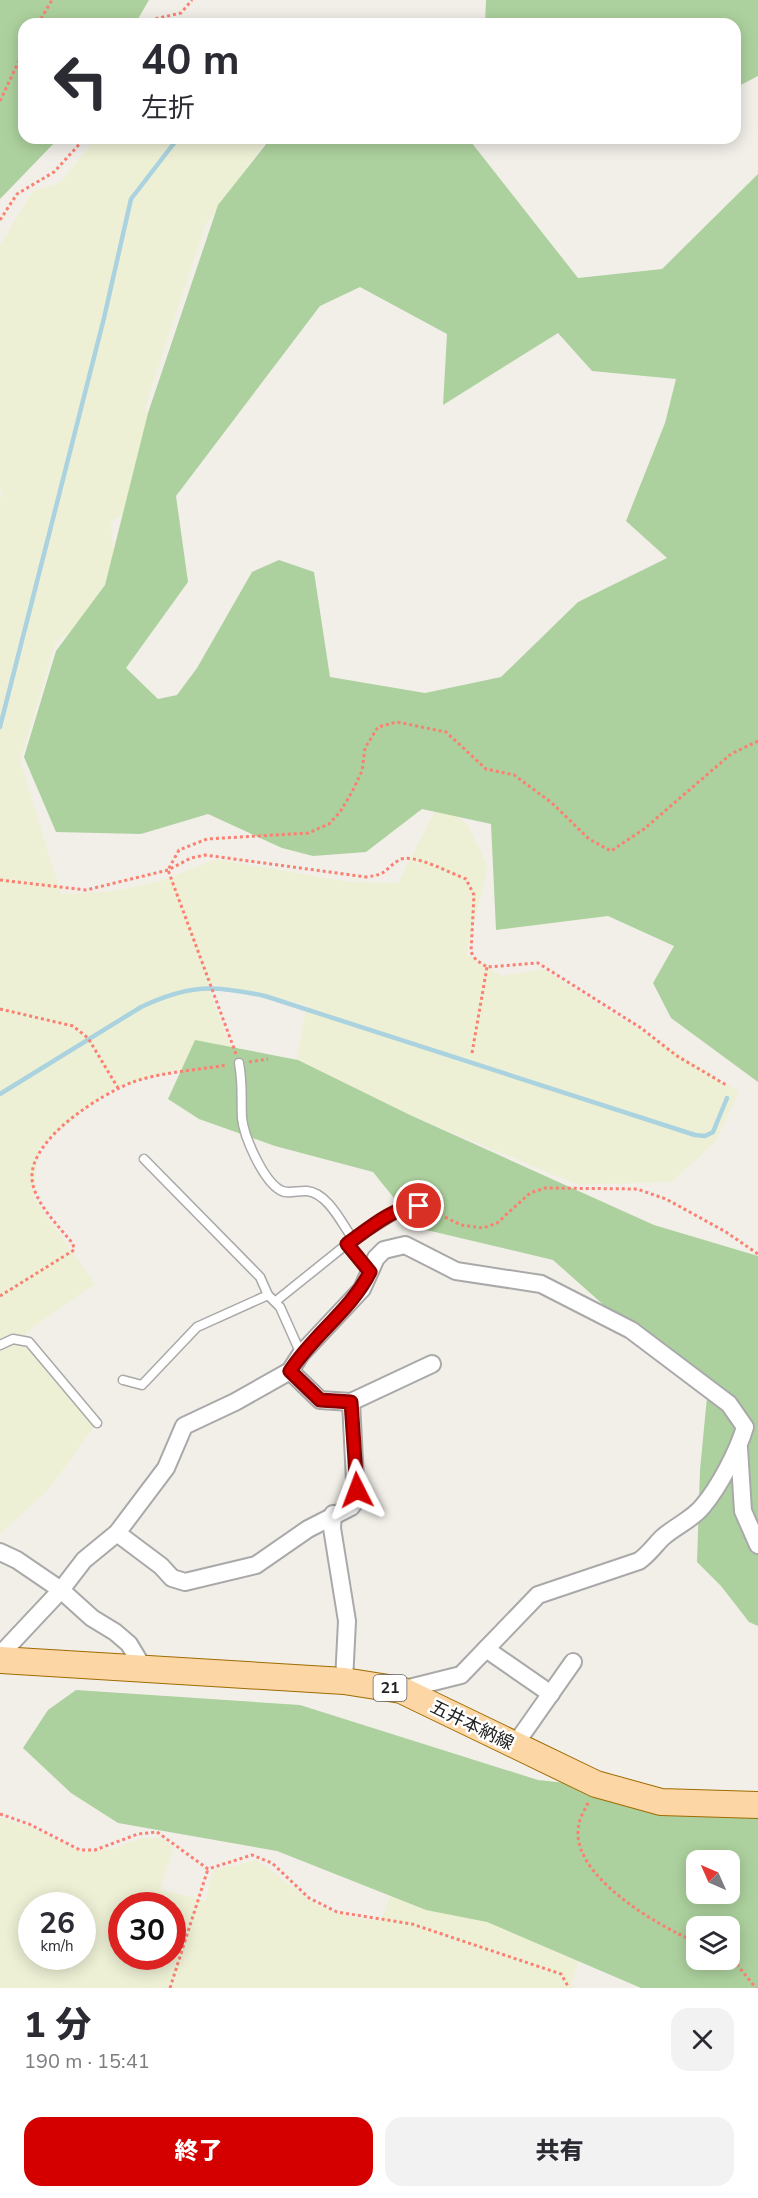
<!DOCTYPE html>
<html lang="ja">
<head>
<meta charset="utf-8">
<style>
	:root { --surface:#fff; --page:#f2f2f3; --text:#2b2b33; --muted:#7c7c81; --accent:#d40000 }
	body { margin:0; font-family:"Nunito Sans","Noto Sans JP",sans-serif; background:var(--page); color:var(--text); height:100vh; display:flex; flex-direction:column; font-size:22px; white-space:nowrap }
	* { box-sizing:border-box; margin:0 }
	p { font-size:20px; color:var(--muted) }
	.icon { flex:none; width:33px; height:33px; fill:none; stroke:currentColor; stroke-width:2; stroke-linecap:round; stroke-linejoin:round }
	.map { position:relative; height:1988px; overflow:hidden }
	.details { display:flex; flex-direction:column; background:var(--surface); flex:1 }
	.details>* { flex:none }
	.top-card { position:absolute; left:18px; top:18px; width:723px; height:126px; border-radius:18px; box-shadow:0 3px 15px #0003; background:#fff; color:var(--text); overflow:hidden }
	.needle { width:39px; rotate:315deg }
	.controls { position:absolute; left:686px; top:1850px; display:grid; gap:12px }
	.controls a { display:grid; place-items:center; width:54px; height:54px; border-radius:12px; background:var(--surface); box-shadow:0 3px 15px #0003; font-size:30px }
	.speed { position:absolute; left:18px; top:1892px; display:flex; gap:12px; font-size:30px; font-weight:700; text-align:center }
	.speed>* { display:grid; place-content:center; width:78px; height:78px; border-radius:50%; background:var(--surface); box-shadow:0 3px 15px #0003; line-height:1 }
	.speed small { font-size:15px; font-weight:400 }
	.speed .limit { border:9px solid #d22; background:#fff; color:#111 }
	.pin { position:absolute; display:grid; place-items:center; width:51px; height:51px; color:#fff; margin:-26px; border:3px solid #fff; border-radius:50%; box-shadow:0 2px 6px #0007 }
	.me { position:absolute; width:66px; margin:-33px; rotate:357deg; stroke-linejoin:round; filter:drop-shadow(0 0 4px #0008) }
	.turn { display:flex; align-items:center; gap:21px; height:126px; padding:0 24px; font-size:27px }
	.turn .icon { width:78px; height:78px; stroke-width:2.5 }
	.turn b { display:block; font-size:42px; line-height:51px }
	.round { display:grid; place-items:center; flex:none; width:63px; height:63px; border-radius:18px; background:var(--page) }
	.head { display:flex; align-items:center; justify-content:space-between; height:102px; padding:0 24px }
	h1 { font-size:36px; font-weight:800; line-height:45px }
	.primary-button { display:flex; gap:12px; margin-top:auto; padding:12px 24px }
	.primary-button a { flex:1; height:69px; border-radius:18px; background:var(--accent); color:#fff; font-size:24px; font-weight:800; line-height:69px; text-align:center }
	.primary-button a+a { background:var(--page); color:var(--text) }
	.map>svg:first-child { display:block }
</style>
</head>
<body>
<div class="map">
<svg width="758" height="1988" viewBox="0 0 758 1988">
	<rect width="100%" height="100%" fill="#f2efe9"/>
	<g fill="#eef0d5" fill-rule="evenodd">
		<path d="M96,138H268L205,226L145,408L170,458L162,495L111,521L117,598L56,642L20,760L61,894L113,891L161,881L216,859L350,882L398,883L439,803L468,825L488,867L466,954L502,976L543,969L739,1092L716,1141L672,1182L578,1185L295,1067L307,1005L207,983L233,1054L113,1088L39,1146L33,1197L95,1284L25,1333L95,1425L49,1489L0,1534V500L2,492L0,491V245L33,191L61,182Z"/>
		<path d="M0,1817L30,1827L80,1852L112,1849L141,1838H161L174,1847L160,1889L205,1901L213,1870L257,1860L318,1906L346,1916L381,1921L393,1888L582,1951L571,1984L573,1988H0ZM32,1905H82V1956H32ZM122,1905H172V1956H122Z"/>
	</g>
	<g fill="#add19e" fill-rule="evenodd">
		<path d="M0,0H149L135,24H24V138H59L0,199Z"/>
		<path d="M486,0H758V76L735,88V24H485Z"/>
		<path d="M271,138H464L471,142L578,278L662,269L758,174V1082L671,1018L653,983L674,946L608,916L496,930L491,824L422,809L366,852L313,856L282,848L208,814L141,834L56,832L24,757L56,651L105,585L148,413L218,205ZM360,287L447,334L443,405L558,333L592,371L676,379L665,423L626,521L667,558L578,602L501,677L425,693L330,677L314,572L279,560L252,572L197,668L177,695L158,699L126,668L188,582L176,496L320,306Z"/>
		<path d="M195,1040L298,1060L410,1115L654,1225L758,1256V1626L749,1622L721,1586L697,1562L700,1470L707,1397L553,1260L418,1228L373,1172L275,1146L199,1119L168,1099Z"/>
		<path d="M76,1690L300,1705L538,1780L758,1803V1988H641L487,1922L426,1910L277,1851L118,1823L71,1793L23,1748L48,1710ZM696,1860H729V1893H696ZM696,1926H729V1959H696Z"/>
	</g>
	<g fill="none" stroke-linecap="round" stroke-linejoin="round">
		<g stroke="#aad3df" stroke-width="4.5">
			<path d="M0,727L104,318L131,199L178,138"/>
			<path d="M0,1094L141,1007C190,984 214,985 265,996L695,1135L705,1136L713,1132L727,1098"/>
		</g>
		<defs>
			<g id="lane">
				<path d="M239,1063C243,1084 241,1098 242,1118C244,1137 263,1180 280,1190C288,1195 298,1190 307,1191C328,1193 342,1224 353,1239"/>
				<path d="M144,1159L260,1277L268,1295L280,1307L301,1354"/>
				<path d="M347,1244L370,1271"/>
				<path d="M276,1301L347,1244L409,1206H419"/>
				<path d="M0,1345L13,1339L29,1342L97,1423"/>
				<path d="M123,1380L142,1385L197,1327L268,1295"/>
			</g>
			<g id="street">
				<path d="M290,1371L320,1400L351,1402L432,1364"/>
				<path d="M739,1448L743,1511L758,1545"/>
				<path d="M333,1514L332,1528L347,1621L344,1681"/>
				<path d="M117,1533L161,1566L172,1578L185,1582L256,1565L308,1529L351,1507L356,1500L351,1402"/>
				<path d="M0,1552L17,1560L61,1590L92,1618L115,1632L129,1644L144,1669"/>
				<path d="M486,1649L551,1694"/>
				<path d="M0,1655L61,1590L84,1560L117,1533L166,1468L184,1426L235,1402L290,1371L301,1354L362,1289L376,1258L384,1250L405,1245L456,1271L541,1284L631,1330L729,1404L745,1427C738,1451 719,1487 703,1506C692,1520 675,1526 662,1538C654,1546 649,1554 639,1561L538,1595L461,1675L401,1690"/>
				<path d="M514,1746L573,1662"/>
			</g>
			<path id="primary" d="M0,1660L344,1681L401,1690L596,1784L661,1802L758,1805"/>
		</defs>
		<use href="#lane" stroke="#a9a9a9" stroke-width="11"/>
		<use href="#street" stroke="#a9a9a9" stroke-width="20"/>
		<use href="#primary" stroke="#a06b00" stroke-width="28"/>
		<g stroke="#fa8072" stroke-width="3" stroke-dasharray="3 3" stroke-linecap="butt">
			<path d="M38,24L52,0"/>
			<path d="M132,24L181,13L192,0"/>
			<path d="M0,101L24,50"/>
			<path d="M0,220L17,194L54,172L85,138"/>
			<path d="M0,880L86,890L168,870L191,858L205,855L366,877C389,874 383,870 399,860C412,852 452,874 466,879L474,895L471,952L476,960L487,967L538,963L641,1028L677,1056L728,1086"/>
			<path d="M0,1009L73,1026L88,1038L118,1088"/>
			<path d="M472,1053L487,967"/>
			<path d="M236,1054L168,870L179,850L207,839L308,833L329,824L340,812L352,792L362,771L365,748L378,727L397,722L446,732L486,769L514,775L552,803L589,839L611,851L644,829L731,754L758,741"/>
			<path d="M249,1062L268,1059"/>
			<path d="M429,1209L461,1225L483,1228L497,1223L530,1193L545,1188L637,1189L666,1199L726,1232L758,1254"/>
			<path d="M0,1296L74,1250L73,1244C59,1226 34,1203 32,1179C29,1139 101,1094 133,1082C162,1072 197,1070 227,1065"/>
			<path d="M588,1803C585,1809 580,1817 579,1824C567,1874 658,1926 696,1942"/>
			<path d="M0,1814L29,1824L80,1850H95L138,1834L157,1832L208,1869L252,1855L272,1863L309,1898L337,1912L412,1924L561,1974L569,1988"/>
			<path d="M729,1955L756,1988"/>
			<path d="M170,1988L208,1869"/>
		</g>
		<use href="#lane" stroke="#fff" stroke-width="8"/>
		<use href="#street" stroke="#fff" stroke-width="16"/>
		<use href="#primary" stroke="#fcd6a4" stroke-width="26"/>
	</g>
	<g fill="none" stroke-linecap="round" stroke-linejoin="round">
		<defs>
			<path id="route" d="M357,1490L351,1402L320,1400L290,1371C313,1335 351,1310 370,1272L347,1244C367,1230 394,1206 419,1206"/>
		</defs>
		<use href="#route" stroke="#8a0000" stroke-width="15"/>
		<use href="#route" stroke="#d40000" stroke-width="10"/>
	</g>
	<g text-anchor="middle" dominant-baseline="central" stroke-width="5" stroke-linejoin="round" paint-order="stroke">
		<rect fill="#fff" stroke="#646464" stroke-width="1.5" x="373.5" y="1675" width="33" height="26" rx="4.5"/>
		<g font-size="16" font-weight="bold" fill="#222">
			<text x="390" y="1688">21</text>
		</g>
		<g font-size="18" fill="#222" stroke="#fff">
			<text transform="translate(472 1725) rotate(26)">五井本納線</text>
		</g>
	</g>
</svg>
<div class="controls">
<a><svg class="needle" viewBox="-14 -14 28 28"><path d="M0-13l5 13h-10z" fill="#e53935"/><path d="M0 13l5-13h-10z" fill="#7c7c81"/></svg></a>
<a><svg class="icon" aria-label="layers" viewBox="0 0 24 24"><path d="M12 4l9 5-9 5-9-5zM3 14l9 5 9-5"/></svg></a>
</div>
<div class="speed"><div>26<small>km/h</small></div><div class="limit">30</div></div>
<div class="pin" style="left:419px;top:1206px;background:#d93025"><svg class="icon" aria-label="arrive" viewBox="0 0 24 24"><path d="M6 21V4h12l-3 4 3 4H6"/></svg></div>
<svg class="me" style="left:357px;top:1490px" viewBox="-20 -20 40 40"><path d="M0-17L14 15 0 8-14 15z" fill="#d40000" stroke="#fff" stroke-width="4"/></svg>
<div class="top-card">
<div class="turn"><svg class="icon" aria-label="left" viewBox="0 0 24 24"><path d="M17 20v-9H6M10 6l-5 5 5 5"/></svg><div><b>40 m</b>左折</div></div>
</div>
</div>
<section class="details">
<div class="head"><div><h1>1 分</h1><p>190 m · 15:41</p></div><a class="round"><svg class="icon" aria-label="close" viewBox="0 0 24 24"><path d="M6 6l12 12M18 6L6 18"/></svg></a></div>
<div class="primary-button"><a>終了</a><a>共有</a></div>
</section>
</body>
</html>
